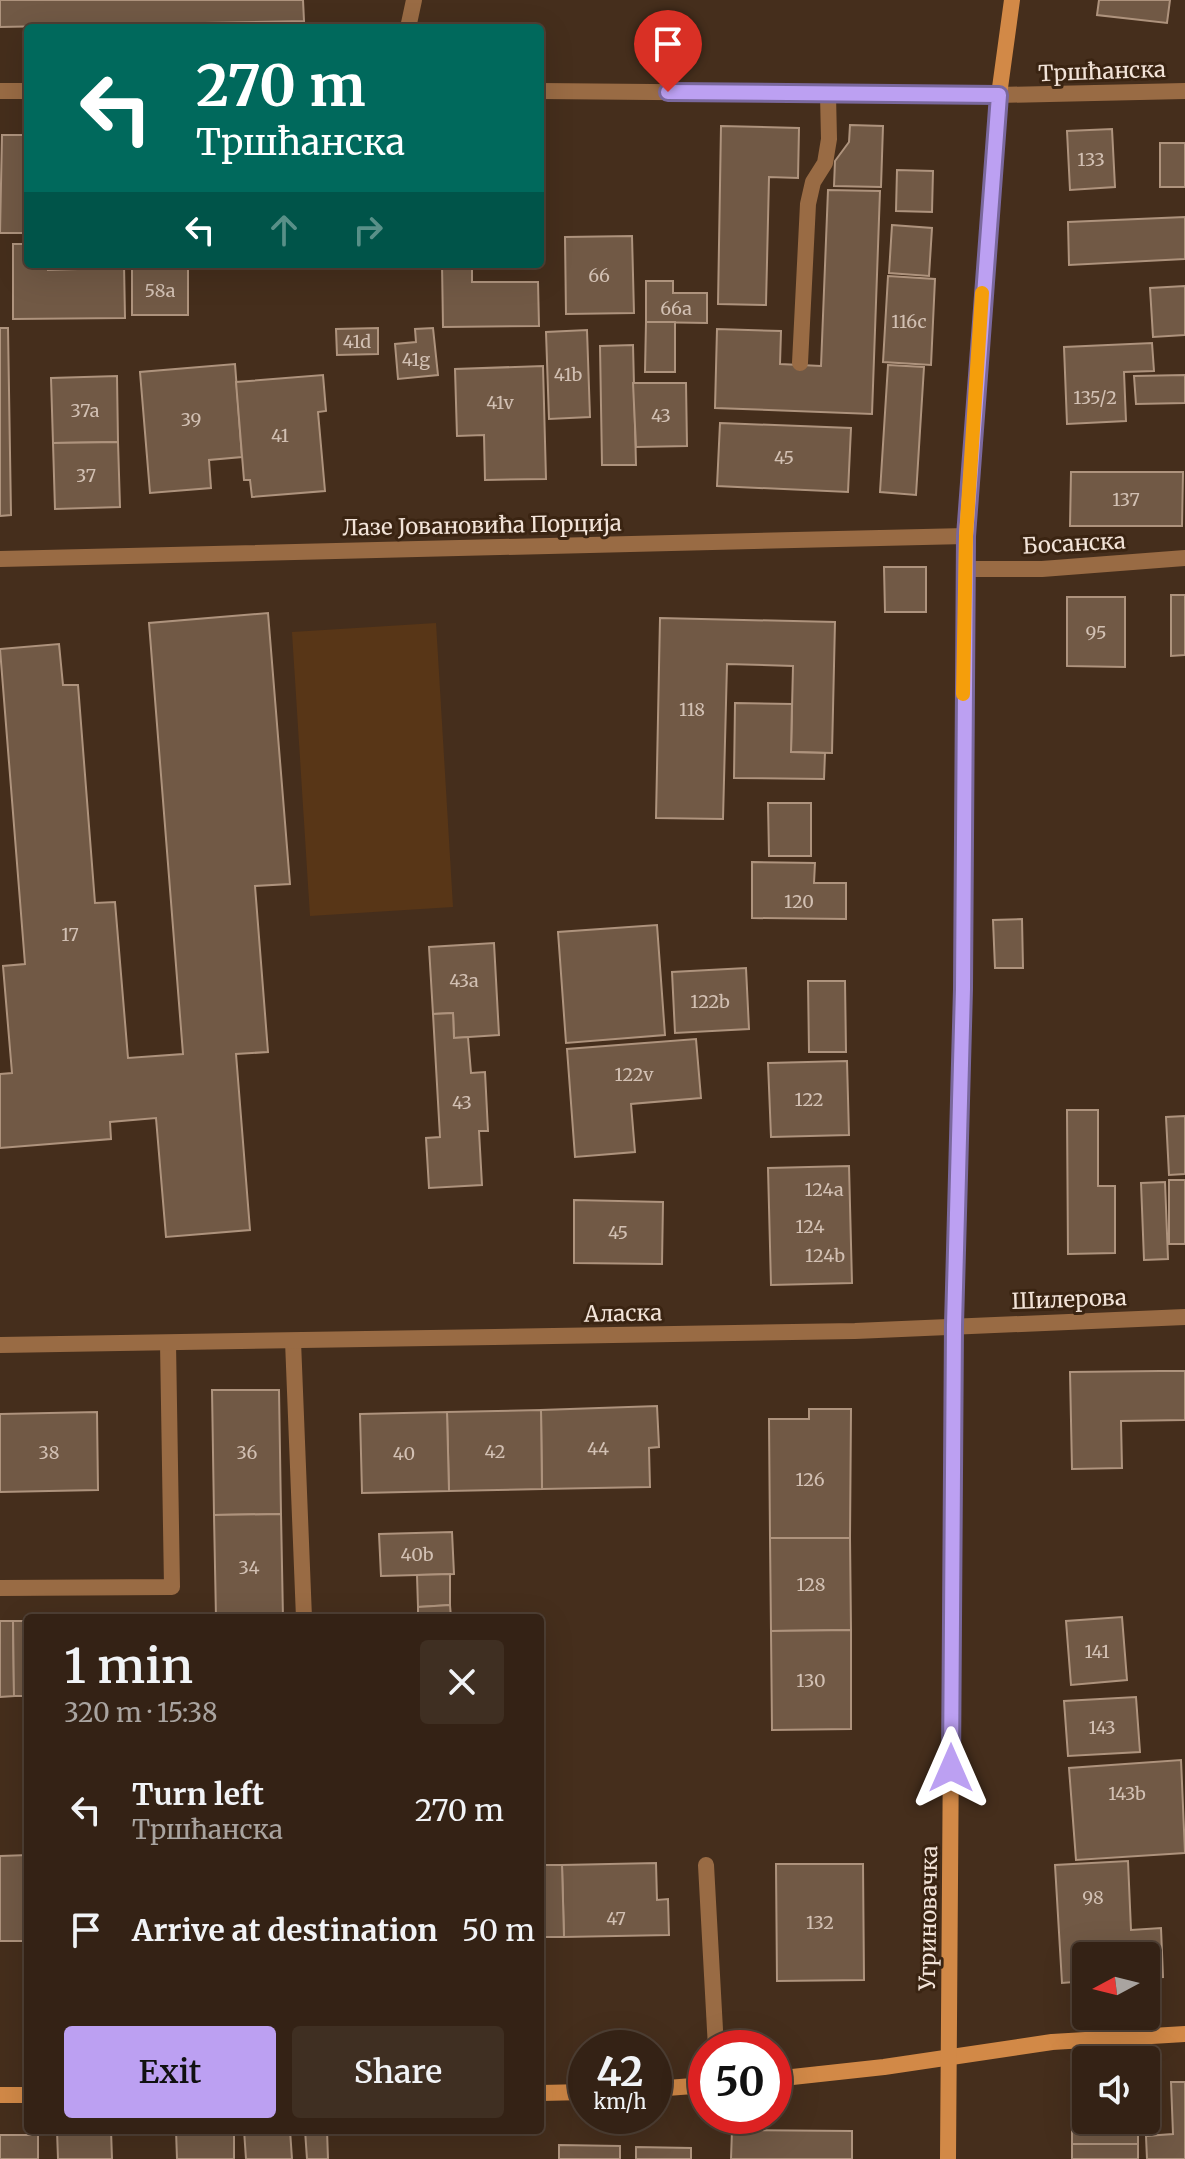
<!DOCTYPE html>
<html lang="en">
<head>
<meta charset="utf-8">
<style>
	:root { --surface:#342215; --page:#3f2f22; --text:#f1f3f6; --muted:#a9a4a0; --line:#4e3f34; --accent:#bca0f2 }
	body { margin:0; font-family:Merriweather,serif; background:var(--page); color:var(--text); height:100vh; display:flex; flex-direction:column; font-size:30px; white-space:nowrap }
	* { box-sizing:border-box; margin:0 }
	p { font-size:26px; color:var(--muted) }
	.icon { flex:none; width:44px; height:44px; fill:none; stroke:currentColor; stroke-width:2; stroke-linecap:round; stroke-linejoin:round }
	.map { position:relative; flex:1; overflow:hidden }
	.sheet { position:absolute; left:24px; top:1614px; width:520px; height:520px; display:flex; flex-direction:column; background:var(--surface); border-radius:8px; box-shadow:0 8px 32px #0002,0 0 0 2px var(--line) }
	.sheet>* { flex:none }
	.guide { position:absolute; left:24px; top:24px; width:520px; height:244px; border-radius:8px; box-shadow:0 8px 32px #0002,0 0 0 2px var(--line); background:#00695c; color:#fff; overflow:hidden }
	.needle { width:52px; rotate:263deg }
	.tools { position:absolute; left:1072px; top:1942px; display:grid; gap:16px }
	.tools a { display:grid; place-items:center; width:88px; height:88px; border-radius:8px; background:var(--surface); box-shadow:0 8px 32px #0002,0 0 0 2px var(--line); font-size:40px }
	.speed { position:absolute; left:568px; top:2030px; display:flex; gap:16px; font-size:40px; font-weight:700; text-align:center }
	.speed>* { display:grid; place-content:center; width:104px; height:104px; border-radius:50%; background:var(--surface); box-shadow:0 8px 32px #0002,0 0 0 2px var(--line); line-height:1 }
	.speed small { font-size:20px; font-weight:400 }
	.speed .limit { border:12px solid #d22; background:#fff; color:#111 }
	.pin { position:absolute; display:grid; place-items:center; width:68px; height:68px; color:#fff; margin:-82px -34px; border-radius:50% 50% 50% 0; rotate:-45deg; box-shadow:0 0 8px #0007 }
	.pin .icon { rotate:45deg }
	.me { position:absolute; width:88px; margin:-44px; rotate:0deg; stroke-linejoin:round; filter:drop-shadow(0 0 6px #0008) }
	.turn { display:flex; align-items:center; gap:28px; height:168px; padding:0 40px; font-size:36px }
	.turn .icon { width:104px; height:104px; stroke-width:2.5 }
	.turn b { display:block; font-size:56px; line-height:68px }
	.lanes { display:flex; align-items:center; height:76px; padding:0 40px; background:#0003; justify-content:center; gap:40px; direction:ltr }
	.lanes .off { opacity:.35 }
	.round { display:grid; place-items:center; flex:none; width:84px; height:84px; border-radius:8px; background:var(--page) }
	.overview { display:flex; align-items:center; justify-content:space-between; height:136px; padding:0 40px }
	h1 { font-size:48px; font-weight:600; line-height:60px }
	.primary-button { display:flex; gap:16px; margin-top:auto; padding:16px 40px }
	.primary-button a { flex:1; height:92px; border-radius:8px; background:var(--accent); color:#111; font-size:32px; font-weight:600; line-height:92px; text-align:center }
	.primary-button a+a { background:var(--page); color:var(--text) }
	ul { padding:0; list-style:none }
	li { display:flex; align-items:center; gap:24px; height:120px; padding:0 40px }
	li div { flex:1 }
	li b { display:block; font-size:30px }
	li em { font-style:normal }
	.map>svg:first-child { display:block }
</style>
</head>
<body>
<div class="map">
<svg width="1185" height="2159" viewBox="0 0 1185 2159">
	<rect width="100%" height="100%" fill="#452e1c"/>
	<path fill="#583617" d="M436,623L453,907L310,916L292,632Z"/>
	<g fill="#715945" stroke="#ae937d" stroke-width="2">
		<path d="M0,0H303L304,21L0,27Z"/>
		<path d="M1099,0H1170L1167,23L1097,15Z"/>
		<path d="M850,125L883,126L881,187L834,186L835,161L849,142Z"/>
		<path d="M721,126L799,128L798,178L769,177L766,305L718,304Z"/>
		<path d="M1112,129L1115,187L1070,190L1067,131Z"/>
		<path d="M2,135H28V233H0Z"/>
		<rect x="1160" y="143" width="25" height="44"/>
		<path d="M897,170L933,171L932,212L896,211Z"/>
		<path d="M828,190L880,191L872,414L715,408L717,329L781,331L780,364L821,366Z"/>
		<path d="M1185,217V259L1069,265L1068,222Z"/>
		<path d="M892,225L932,228L929,276L889,273Z"/>
		<path d="M632,236L634,313L566,314L565,237Z"/>
		<path d="M13,244H28V264H48V270L77,269V264H124L125,318L13,319Z"/>
		<rect x="132" y="264" width="56" height="51"/>
		<path d="M340,264H429V267L340,268Z"/>
		<path d="M442,264H472V282H538L539,326L443,327Z"/>
		<path d="M888,276L935,279L931,365L883,362Z"/>
		<path d="M646,281H673V293H707V323L646,322Z"/>
		<path d="M1185,286V335L1153,337L1150,288Z"/>
		<path d="M646,322H675V372H645Z"/>
		<path d="M0,328H8L11,515L0,516Z"/>
		<path d="M378,328V354L337,355L336,329Z"/>
		<path d="M433,328L438,375L398,379L395,344L416,342L415,329Z"/>
		<path d="M587,330L590,417L549,419L546,332Z"/>
		<path d="M1152,343L1154,371L1124,372L1126,421L1067,424L1064,347Z"/>
		<path d="M633,345L636,465H602L600,346Z"/>
		<path d="M235,364L242,457L209,460L211,488L150,493L140,372Z"/>
		<path d="M888,365L924,367L916,495L880,492Z"/>
		<path d="M543,366L546,479L485,480L484,435L457,436L455,369Z"/>
		<path d="M323,375L326,411L318,412L325,491L252,497L250,480H244L236,382Z"/>
		<path d="M1185,375V403L1136,404L1134,376Z"/>
		<path d="M117,376L118,442L53,443L51,378Z"/>
		<path d="M633,383H686L687,446L636,447Z"/>
		<path d="M720,423L851,428L848,492L717,486Z"/>
		<path d="M118,442L120,507L55,509L53,443Z"/>
		<path d="M1071,472H1183L1182,526H1070Z"/>
		<path d="M884,567H926V612H885Z"/>
		<path d="M1171,595H1185V655L1171,656Z"/>
		<path d="M1067,597H1125V667L1067,666Z"/>
		<path d="M268,613L290,884L255,886L268,1052L236,1054L250,1230L166,1237L156,1118L110,1122L111,1139L0,1148V1074L12,1073L3,966L25,964L0,649L59,644L63,685H78L95,903L115,902L128,1058L183,1054L149,623Z"/>
		<path d="M660,618L835,622L832,753L791,752L793,666L727,664L723,819L656,818Z"/>
		<path d="M735,703L792,704L791,752L825,753L824,779L734,778Z"/>
		<path d="M768,803H811V856H769Z"/>
		<path d="M752,862L815,863L814,883H846V919L752,918Z"/>
		<path d="M1022,919L1023,968H995L993,920Z"/>
		<path d="M657,925L665,1035L566,1043L558,932Z"/>
		<path d="M494,943L499,1035L454,1038L453,1013L433,1014L429,947Z"/>
		<path d="M746,968L749,1029L675,1033L672,972Z"/>
		<path d="M808,981H845L846,1052H809Z"/>
		<path d="M453,1013L454,1038L468,1037L471,1073L485,1072L488,1131H479L482,1185L429,1188L426,1138L440,1137L433,1014Z"/>
		<path d="M696,1039L701,1098L631,1104L635,1152L575,1157L567,1049Z"/>
		<path d="M847,1061L849,1135L771,1137L768,1063Z"/>
		<path d="M1067,1110H1098V1186H1115V1253L1068,1254Z"/>
		<path d="M1185,1116V1174L1169,1175L1166,1117Z"/>
		<path d="M849,1166L852,1283L771,1285L768,1168Z"/>
		<rect x="1169" y="1180" width="16" height="64"/>
		<path d="M1165,1182L1168,1259L1144,1260L1141,1183Z"/>
		<path d="M574,1200L663,1202L662,1264L574,1263Z"/>
		<path d="M1160,1371H1185V1420L1121,1421L1122,1468L1072,1469L1070,1372Z"/>
		<path d="M212,1390H279L281,1514L214,1515Z"/>
		<path d="M657,1406L659,1447L649,1448L650,1487L542,1489L541,1410Z"/>
		<path d="M809,1409H851L850,1538H770L769,1419H809Z"/>
		<path d="M541,1410L542,1489L449,1491L447,1412Z"/>
		<path d="M97,1412L98,1490L0,1492V1414Z"/>
		<path d="M447,1412L449,1491L362,1493L360,1414Z"/>
		<path d="M281,1514L283,1618H216L214,1515Z"/>
		<path d="M452,1532L454,1574L381,1576L379,1534Z"/>
		<path d="M770,1538H850L851,1630L771,1631Z"/>
		<path d="M450,1574V1605L418,1607L417,1575Z"/>
		<path d="M450,1605L451,1618H418V1607Z"/>
		<path d="M1122,1617L1127,1680L1071,1685L1066,1621Z"/>
		<path d="M0,1621H13L14,1696L0,1697Z"/>
		<path d="M13,1621H28V1696H14Z"/>
		<path d="M851,1630V1729L772,1730L771,1631Z"/>
		<path d="M1136,1697L1140,1752L1068,1756L1064,1701Z"/>
		<path d="M1181,1760L1185,1853L1076,1860L1069,1768Z"/>
		<path d="M28,1855V1941H0V1856Z"/>
		<path d="M1128,1861L1131,1930L1161,1928L1163,1977L1146,1978V1956H1086V1981L1062,1983L1055,1865Z"/>
		<path d="M656,1863L657,1900L668,1899L669,1935L564,1937L562,1865Z"/>
		<path d="M776,1864H863L864,1980L777,1981Z"/>
		<path d="M540,1865H562L564,1937H540Z"/>
		<rect x="1072" y="2080" width="14" height="36"/>
		<rect x="1146" y="2080" width="5" height="35"/>
		<path d="M1171,2082H1185V2159H1147L1146,2136L1173,2134Z"/>
		<path d="M1072,2116H1086V2120H1138V2144H1072Z"/>
		<path d="M57,2130H111L112,2159H58Z"/>
		<path d="M176,2130H234V2159H177Z"/>
		<path d="M244,2130H290L292,2159H246Z"/>
		<path d="M305,2130H327L328,2159H307Z"/>
		<path d="M732,2130L852,2131V2159H731Z"/>
		<rect x="0" y="2135" width="38" height="24"/>
		<rect x="1072" y="2144" width="66" height="15"/>
		<path d="M559,2145L620,2146V2159H559Z"/>
		<path d="M636,2147L691,2148V2159H636Z"/>
	</g>
	<g fill="none" stroke-linecap="round" stroke-linejoin="round">
		<g stroke="#996b44" stroke-width="16">
			<path d="M408,28L414,0"/>
			<path d="M800,363L808,204L813,182L825,163L829,139L828,95"/>
			<path d="M293,1341L304,1618"/>
			<path d="M0,1588L172,1587L168,1343"/>
			<path d="M706,1865L716,2048"/>
		</g>
		<g stroke="#996b44" stroke-width="16">
			<path d="M0,91H28"/>
			<path d="M540,91L999,95L1185,91"/>
			<path d="M0,559L966,536"/>
			<path d="M965,569H1042L1185,558"/>
			<path d="M0,1345L855,1331L1185,1317"/>
		</g>
		<g stroke="#d28947" stroke-width="16">
			<path d="M774,2079L884,2067L1052,2042L1185,2034"/>
			<path d="M654,2089L706,2085"/>
			<path d="M540,2093L586,2092"/>
			<path d="M0,2095H28"/>
			<path d="M948,2159L954,1325L963,989L966,536L992,174L999,95L1012,0"/>
		</g>
	</g>
	<g fill="none" stroke-linecap="round" stroke-linejoin="round">
		<defs>
			<path id="route" d="M668,92L999,95L966,536L963,989L954,1325L951,1768"/>
		</defs>
		<use href="#route" stroke="#7a689d" stroke-width="20"/>
		<use href="#route" stroke="#bca0f2" stroke-width="14"/>
		<path stroke="#f59e0b" stroke-width="14" d="M963,694L966,536L982,293"/>
	</g>
	<g text-anchor="middle" dominant-baseline="central" stroke-width="6" stroke-linejoin="round" paint-order="stroke">
		<g font-size="18" fill="#d2c0b3">
			<text x="1091" y="159">133</text>
			<text x="599" y="275">66</text>
			<text x="160" y="290">58a</text>
			<text x="676" y="308">66a</text>
			<text x="909" y="321">116c</text>
			<text x="357" y="341">41d</text>
			<text x="416" y="359">41g</text>
			<text x="568" y="374">41b</text>
			<text x="1095" y="397">135/2</text>
			<text x="500" y="402">41v</text>
			<text x="85" y="410">37a</text>
			<text x="661" y="415">43</text>
			<text x="191" y="419">39</text>
			<text x="280" y="435">41</text>
			<text x="784" y="457">45</text>
			<text x="86" y="475">37</text>
			<text x="1126" y="499">137</text>
			<text x="1096" y="632">95</text>
			<text x="692" y="709">118</text>
			<text x="799" y="901">120</text>
			<text x="70" y="934">17</text>
			<text x="464" y="980">43a</text>
			<text x="710" y="1001">122b</text>
			<text x="634" y="1074">122v</text>
			<text x="809" y="1099">122</text>
			<text x="462" y="1102">43</text>
			<text x="824" y="1189">124a</text>
			<text x="810" y="1226">124</text>
			<text x="618" y="1232">45</text>
			<text x="825" y="1255">124b</text>
			<text x="598" y="1448">44</text>
			<text x="495" y="1451">42</text>
			<text x="49" y="1452">38</text>
			<text x="247" y="1452">36</text>
			<text x="404" y="1453">40</text>
			<text x="810" y="1479">126</text>
			<text x="417" y="1554">40b</text>
			<text x="249" y="1567">34</text>
			<text x="811" y="1584">128</text>
			<text x="1097" y="1651">141</text>
			<text x="811" y="1680">130</text>
			<text x="1102" y="1727">143</text>
			<text x="1127" y="1793">143b</text>
			<text x="1093" y="1897">98</text>
			<text x="616" y="1918">47</text>
			<text x="820" y="1922">132</text>
		</g>
		<g font-size="22" fill="#f2e3d8" stroke="#3a2412">
			<text transform="translate(1102 71) rotate(-2)">Тршћанска</text>
			<text transform="translate(482 525) rotate(-1)">Лазе Јовановића Порција</text>
			<text transform="translate(1074 543) rotate(-3)">Босанска</text>
			<text transform="translate(1069 1299) rotate(-2)">Шилерова</text>
			<text transform="translate(623 1313) rotate(-1)">Аласка</text>
			<text transform="translate(928 1918) rotate(-89)">Угриновачка</text>
		</g>
	</g>
</svg>
<div class="tools">
<a><svg class="needle" viewBox="-14 -14 28 28"><path d="M0-13l5 13h-10z" fill="#e53935"/><path d="M0 13l5-13h-10z" fill="#a9a4a0"/></svg></a>
<a><svg class="icon" aria-label="sound" viewBox="0 0 24 24"><path d="M4 9h4l5-4v14l-5-4H4zM17 9q2 3 0 6"/></svg></a>
</div>
<div class="speed"><div>42<small>km/h</small></div><div class="limit">50</div></div>
<div class="pin" style="left:668px;top:92px;background:#d93025"><svg class="icon" aria-label="arrive" viewBox="0 0 24 24"><path d="M6 21V4h12l-3 4 3 4H6"/></svg></div>
<svg class="me" style="left:951px;top:1768px" viewBox="-20 -20 40 40"><path d="M0-17L14 15 0 8-14 15z" fill="#bca0f2" stroke="#fff" stroke-width="4"/></svg>
<div class="guide">
<div class="turn"><svg class="icon" aria-label="left" viewBox="0 0 24 24"><path d="M17 20v-9H6M10 6l-5 5 5 5"/></svg><div><b>270 m</b>Тршћанска</div></div>
<div class="lanes"><svg class="icon" aria-label="left" viewBox="0 0 24 24"><path d="M17 20v-9H6M10 6l-5 5 5 5"/></svg><svg class="icon off" aria-label="ahead" viewBox="0 0 24 24"><path d="M12 20V5M6 11l6-6 6 6"/></svg><svg class="icon off" aria-label="right" viewBox="0 0 24 24"><path d="M7 20v-9h11M14 6l5 5-5 5"/></svg></div>
</div>
<section class="sheet">
<div class="overview"><div><h1>1 min</h1><p>320 m · 15:38</p></div><a class="round"><svg class="icon" aria-label="close" viewBox="0 0 24 24"><path d="M6 6l12 12M18 6L6 18"/></svg></a></div>
<ul>
<li><svg class="icon" aria-label="left" viewBox="0 0 24 24"><path d="M17 20v-9H6M10 6l-5 5 5 5"/></svg><div><b>Turn left</b><p>Тршћанска</p></div><em>270 m</em></li>
<li><svg class="icon" aria-label="arrive" viewBox="0 0 24 24"><path d="M6 21V4h12l-3 4 3 4H6"/></svg><div><b>Arrive at destination</b></div><em>50 m</em></li>
</ul>
<div class="primary-button"><a>Exit</a><a>Share</a></div>
</section>
</div>
</body>
</html>
